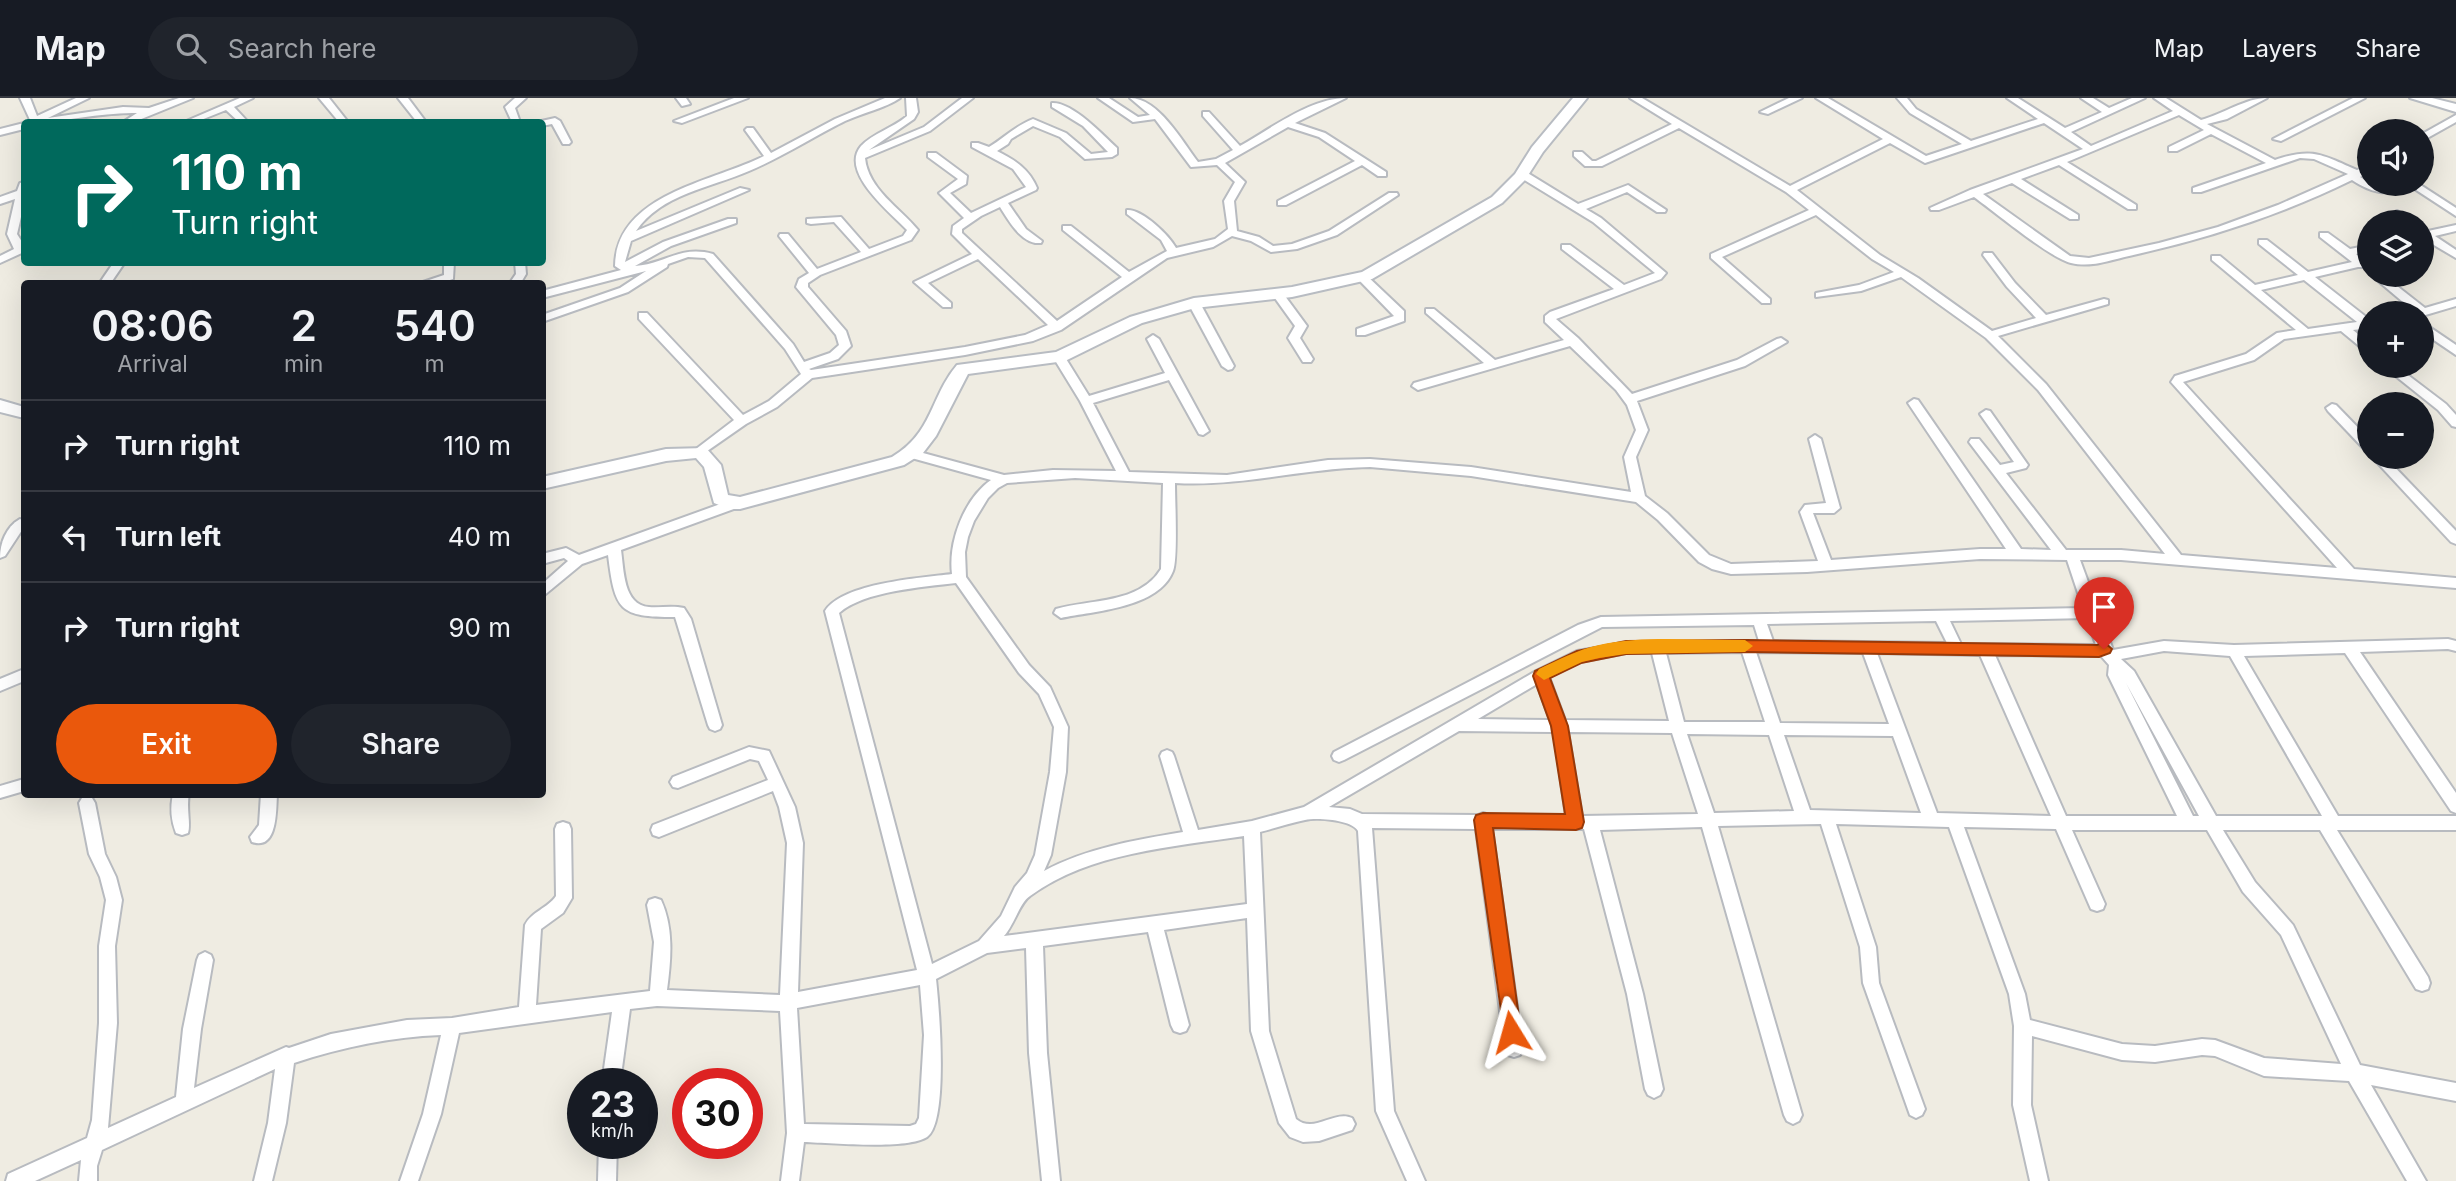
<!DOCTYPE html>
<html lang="en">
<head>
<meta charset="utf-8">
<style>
	:root { --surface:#171b24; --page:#20242c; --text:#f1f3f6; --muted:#9ea1a6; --line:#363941; --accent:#ea580c }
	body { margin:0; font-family:Inter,sans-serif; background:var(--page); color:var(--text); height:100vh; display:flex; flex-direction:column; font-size:26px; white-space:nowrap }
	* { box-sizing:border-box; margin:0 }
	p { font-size:23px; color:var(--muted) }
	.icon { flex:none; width:38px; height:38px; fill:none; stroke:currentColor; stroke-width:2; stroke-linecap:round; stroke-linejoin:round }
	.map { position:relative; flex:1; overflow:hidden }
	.side { position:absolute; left:21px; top:182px; width:525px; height:518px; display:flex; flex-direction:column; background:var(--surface); border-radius:7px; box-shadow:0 7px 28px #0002 }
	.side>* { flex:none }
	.guide { position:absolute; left:21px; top:21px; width:525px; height:147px; border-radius:7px; box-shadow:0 7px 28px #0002; background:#00695c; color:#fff; overflow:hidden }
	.buttons { position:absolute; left:2357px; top:21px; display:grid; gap:14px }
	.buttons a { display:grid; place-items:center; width:77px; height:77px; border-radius:50%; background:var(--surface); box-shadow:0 7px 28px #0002; font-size:35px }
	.speed { position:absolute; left:567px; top:970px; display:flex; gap:14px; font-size:35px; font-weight:700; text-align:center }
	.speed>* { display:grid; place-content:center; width:91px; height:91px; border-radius:50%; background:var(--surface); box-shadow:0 7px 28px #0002; line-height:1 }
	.speed small { font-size:18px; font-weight:400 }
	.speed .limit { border:10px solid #d22; background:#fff; color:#111 }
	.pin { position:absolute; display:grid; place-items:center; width:60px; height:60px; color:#fff; margin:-72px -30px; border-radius:50% 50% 50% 0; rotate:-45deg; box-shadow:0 0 7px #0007 }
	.pin .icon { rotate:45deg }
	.me { position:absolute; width:77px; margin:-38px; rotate:352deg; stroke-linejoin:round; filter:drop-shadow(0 0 5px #0008) }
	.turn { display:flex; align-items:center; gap:24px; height:147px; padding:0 35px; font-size:32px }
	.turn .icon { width:91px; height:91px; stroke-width:2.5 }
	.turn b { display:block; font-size:49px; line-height:60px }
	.eta { display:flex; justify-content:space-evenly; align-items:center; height:119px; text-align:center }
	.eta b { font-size:42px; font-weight:600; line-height:49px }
	.button { display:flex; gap:14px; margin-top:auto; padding:14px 35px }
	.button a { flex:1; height:80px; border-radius:42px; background:var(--accent); color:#fff; font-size:28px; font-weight:600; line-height:80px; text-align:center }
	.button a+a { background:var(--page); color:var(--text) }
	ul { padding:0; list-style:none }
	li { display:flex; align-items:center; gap:21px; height:91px; padding:0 35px; border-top:2px solid var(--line) }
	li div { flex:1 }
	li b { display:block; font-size:26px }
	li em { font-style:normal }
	header { display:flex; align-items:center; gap:42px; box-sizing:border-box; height:98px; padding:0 35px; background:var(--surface); border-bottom:2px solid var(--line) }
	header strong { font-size:33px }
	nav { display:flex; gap:38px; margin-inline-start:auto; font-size:24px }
	.search { width:490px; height:63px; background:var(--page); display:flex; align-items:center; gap:18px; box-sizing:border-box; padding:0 24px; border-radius:38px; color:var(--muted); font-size:26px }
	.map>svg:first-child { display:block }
</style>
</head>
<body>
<header>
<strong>Map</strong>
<div class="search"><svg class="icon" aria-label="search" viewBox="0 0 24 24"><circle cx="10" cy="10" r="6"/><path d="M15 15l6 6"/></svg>Search here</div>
<nav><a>Map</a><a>Layers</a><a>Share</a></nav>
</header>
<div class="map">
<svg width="2456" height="1083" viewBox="0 0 2456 1083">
	<rect width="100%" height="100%" fill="#efece2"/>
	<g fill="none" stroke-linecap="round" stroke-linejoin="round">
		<defs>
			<g id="street">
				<path d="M20,0H30L37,18L76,0H89L48,20L123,9L149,10L179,0H193L134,24H123L137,15C102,14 67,24 31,24Z"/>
				<path d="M240,0H253L234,9L248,24H239L226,12L196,24H184Z"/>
				<path d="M319,0H329L348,24H339Z"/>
				<path d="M398,0H408L426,24H417Z"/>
				<path d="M515,0H526L515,10L520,24H512L505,9Z"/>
				<path d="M676,0H686L690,6L682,8Z"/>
				<path d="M734,0H748L682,25L674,23Z"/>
				<path d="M885,0H900C886,10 862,15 845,23C813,39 782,59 749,73C710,90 661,96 636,133L740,90L749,92L631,143L625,164L663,144L728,121H736V125L671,148L635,168C665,166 680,147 713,156L793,246L804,264L830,255L839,247L836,237L796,189L799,181L809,175L779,138L780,136H788L817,171L861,154L834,124L811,126L807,125V121L841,119L869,151L903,138L907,132C891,115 839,74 861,48C873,35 893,30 907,18L906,0H916L918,14L914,21L869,52L924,29L962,0H973L930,33L865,60C868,91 900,110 918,132L911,142L820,177L808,185V189L846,233L851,248L838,261L809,271L811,272L965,249L1025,237L1048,227L978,161L928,185L951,205V209H943L914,184L972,156L952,136L953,128L964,120L939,95L958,81L928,59V55H936L967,78L966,86L950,95L971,115L1026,89L1013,71L972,49V45H978L989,49C1004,40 1015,28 1033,21L1066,35L1091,56L1108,54L1083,28L1052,9V5C1072,4 1102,36 1117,50V56L1112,59L1085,61L1060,39L1033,28L1011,41L1008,46L997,53C1015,62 1029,71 1037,90L1036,92L1008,105L1026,131L1042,143L1041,145C1022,147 1009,123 1000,109L981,118L962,131V135L1057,223L1122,179L1063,132V128H1071L1129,174L1167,153L1161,142L1127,116V112C1142,111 1169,137 1176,150L1215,141L1228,131L1224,103L1235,84L1217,67L1191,69L1155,21L1133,24L1098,0H1109L1138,19L1150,17L1130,0C1158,0 1182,43 1198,64L1216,61L1233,52L1203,18V14H1209L1240,48C1270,31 1311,0 1346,0L1295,25L1325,35L1386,74V78H1378L1362,67L1286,107H1278V103L1355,63L1319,39L1288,29L1225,65L1245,84L1234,103L1237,133L1259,139L1273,148L1292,146L1329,133L1389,95H1397L1398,97L1337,137L1297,151L1271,154L1251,143L1232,138L1213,149L1167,160L1061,232L1033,243L965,257L812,280L777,309L746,326L700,358L694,354L696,351L734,322L639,221V215H647L743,317L769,303L801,276L785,251L705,160L688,159L668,166L667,169L628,194L542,224V217L620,190L646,173L542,200V193L621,172L615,168C616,96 713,84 764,58L745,32L747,30H753L771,55L835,21Z"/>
				<path d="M1630,0H1642L1790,88L1883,41L1816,0H1828L1926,58L1962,46L1910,15L1897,0H1907L1916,11L1971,43L2038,21L2007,0H2018L2065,30L2102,14L2081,0H2093L2109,10L2132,0H2145L2071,34L2091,48L2173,13L2154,0H2166L2201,22C2223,16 2246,0 2267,0L2227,21L2207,26L2275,62C2313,49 2322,57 2357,72L2370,67V74L2360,79C2382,92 2380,86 2405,86C2388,101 2369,93 2352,82C2281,117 2206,141 2129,158C2110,162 2091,170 2071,165C2050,160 1995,114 1974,99L1939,112H1931L1930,110L1970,92L2083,51L2044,25L1925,65L1890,45L1797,92L1880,157L1918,180L1992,233L2036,220L2007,189L1983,157L1984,155H1992L2015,185L2046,217L2104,201L2108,202V206L1998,238L2046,286L2181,457L2337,470L2171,284L2175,278L2246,256L2277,235L2296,232L2212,162V158H2220L2255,187L2298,177L2259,146V142H2267L2308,174L2352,164L2320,139V135H2328L2350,151L2370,147V153L2356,156L2367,165V169H2358L2315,179L2370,222V230L2353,232L2370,246V257L2341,233L2284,241L2254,262L2183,284L2354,471L2456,480V490L2121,462H2080L2113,552L2164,543L2234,547L2448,541L2456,543V553L2448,551L2360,554L2456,695V715L2451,713L2345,555L2244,558L2338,718H2456V732H2337L2428,879L2430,885L2428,891L2422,893L2416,891L2320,732H2223L2255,784L2293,827L2360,967L2456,985V1003L2371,987L2426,1083H2407L2349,983L2264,978L2215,958L2202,957L2155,964L2122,962L2032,938L2031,1007L2048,1083H2030L2013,1007L2014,928L2009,896L1949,729L1836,726L1876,849L1879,885L1925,1011L1922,1017L1916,1020L1910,1017L1863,885L1860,849L1821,726L1718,728L1802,1017L1799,1023L1793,1026L1787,1023L1784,1017L1702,729L1600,732L1643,896L1663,991L1660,997L1654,1000L1648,997L1645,991L1627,896L1584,731H1492L1523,951L1520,957L1514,959L1508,957L1505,951L1476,731L1372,730L1394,1013L1425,1083H1407L1376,1013L1358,733C1353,722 1317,719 1305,722C1290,725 1275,730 1260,734L1269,933L1296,1021C1314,1036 1334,1012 1352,1020L1355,1026L1352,1032L1319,1043L1303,1044L1290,1039L1279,1025L1251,933L1247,820L1164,832L1189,927L1186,933L1180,935L1174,933L1171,927L1148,834L1043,848L1047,955L1060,1083H1042L1029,955L1026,850L987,855L936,881C939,908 949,1024 927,1039C907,1052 831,1045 804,1044L799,1083H781L787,1035L780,913L657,908L630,911L620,985H602L612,914L459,935L441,1016L418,1083H400L423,1016L441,937C391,939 342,949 294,965L286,1025L272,1083H254L268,1025L275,971L102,1052L97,1068V1083H79L81,1062L35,1083H6L8,1076L87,1040L92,1022L99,925V848L106,802L100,779L89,756L79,705L82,700L87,698L92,700L95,705L105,756L116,779L122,802L115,848L117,925L108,1030L176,999L183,931L197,862L199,857L205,854L211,857L213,862L201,931L194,990L286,949L289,950L331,936L407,922L452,920L519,909L525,827C531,814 548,810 556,798L555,731L557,726L563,724L569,726L571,731L572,800L563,815L541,831L536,907L650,893L654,844L647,807L649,802L655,800L661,802C674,830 671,862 667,892L780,897L787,745L779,709L773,693L659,739L653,737L651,732L653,727L768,682L759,663L750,661L678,690L673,689L670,684L673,679L749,649L769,653L795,709L803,745L798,894L917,872L825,513C843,485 920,480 952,476C948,444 964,401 991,382L908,359L906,356L908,353L912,352L1004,377L1053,372L1116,373L1080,303L1053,259L1059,255L1063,256L1089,298L1165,275L1147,241L1153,237L1159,241L1209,333L1203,337L1199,336L1169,282L1093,305L1129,374L1227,377L1328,362L1370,361L1471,369L1631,394L1624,359L1636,332L1627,307L1616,292L1570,248L1418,292L1412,288L1414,285L1484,265L1426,215V211H1434L1495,262L1564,242L1545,224V218L1550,214L1614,191L1562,151V147H1570L1624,187L1655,175L1593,124L1518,78V74H1526L1578,106L1628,87L1666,112L1665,114H1657L1627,94L1586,111L1601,120L1666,175L1661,181L1556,221L1578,240L1632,296L1737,262L1777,241L1781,240L1787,244L1745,268L1637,303L1648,332L1636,359L1645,398L1667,415L1709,457L1731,466L1818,463L1800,414L1805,407L1826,405L1809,341L1815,337L1821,341L1840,410L1834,415H1813L1831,462L1980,451H2006L1908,305L1914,301L1918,302L2021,451L2051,452L1969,344L1971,341H1979L2000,367L2014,364L1980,316L1986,312L1990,313L2028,367L2026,370L2006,375L2066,452H2121L2165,456L2038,292L1986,240L1901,179L1861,193L1816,199V195L1859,187L1894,174L1872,161L1816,117L1722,159L1770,201V205H1762L1711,160V156L1809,112L1786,94L1679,30L1602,68H1585L1574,58V54H1582L1592,63H1596L1672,26ZM2179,17L2204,32L2169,49V53H2177L2211,36L2266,65L2193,90V94H2201L2300,60L2314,61L2348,76L2278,107L2218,129L2159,145L2089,160L2070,158L1983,96L2012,85L2070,121H2078V117L2021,81L2059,67L2128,111H2136V107L2067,64ZM2304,182L2357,224L2308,231L2261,192ZM1370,369L1471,378L1636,404L1658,422L1699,464L1712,471L1731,476L1807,474L1980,461L2067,462L2083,510L1601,519L1578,527L1334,654L1332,658L1334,662L1339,664L1344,662L1602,529L1754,527L1759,543L1626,545L1577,553L1536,573L1304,709L1252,723L1198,732L1174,658L1172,654L1167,652L1162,654L1160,658L1183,734C1135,742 1087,750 1044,773L1051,757L1066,674L1068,629L1050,589L1029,567L966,479L965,454L968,439L974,423L988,400L998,390L1007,385L1075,380L1163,385L1161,471C1140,506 1090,501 1056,511L1054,515L1061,520C1094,513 1159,510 1173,473C1178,461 1175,403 1175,385C1241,389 1304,370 1370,369ZM956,485L1019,575L1039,596L1054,629L1050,674L1035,757L1027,775L1015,789L1001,818L979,843L932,866L839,515C864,493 923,489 956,485ZM2087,520L2096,547L1961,546L1950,523ZM1936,523L1947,545L1773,543L1767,526ZM2164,553L2230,558L2322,718H2216L2134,573L2121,561ZM1742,554L1765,624H1684L1666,555ZM1756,554L1863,555L1889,626L1780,625ZM1626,555H1652L1669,623L1565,622L1549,579L1580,564ZM1877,555L1980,557L2051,718L1937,715ZM1995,557L2101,558L2109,567L2108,577L2177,718H2066ZM2126,585L2199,718H2193ZM1537,586L1550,622L1478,621ZM1459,633L1554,634L1566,718L1489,717L1483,715L1478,717L1362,716L1350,711L1329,709ZM1568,634L1672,635L1698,716L1582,718ZM1687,636L1769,637L1794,713L1714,715ZM1784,637L1893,638L1921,715L1810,712ZM1964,729L2056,731L2091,811L2097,813L2103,811L2105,806L2072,732H2207L2243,794L2281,837L2341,966L2264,960L2215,942L2202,941L2155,948L2122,946L2030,922L2025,896ZM1244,738L1247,806L1004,838C1014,827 1020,804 1030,798C1090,754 1173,749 1244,738ZM920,887L924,937L919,1020L916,1026L910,1028L804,1026L797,910Z"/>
				<path d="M1789,0H1802L1768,16L1760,14Z"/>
				<path d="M2353,0H2365L2281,43L2273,41Z"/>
				<path d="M2456,17V24L2422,43V36Z"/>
				<path d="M555,20L560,23L571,44L569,46H563L552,26L542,28V24H537Z"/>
				<path d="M24,25V31L0,37V31Z"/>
				<path d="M24,84V106L17,136L24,147V154L0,165V158L14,151L7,136L15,101L0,106V99L17,93L20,85Z"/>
				<path d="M2407,86H2419L2456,110V118Z"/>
				<path d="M2397,113L2414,124H2402L2392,116Z"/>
				<path d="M2456,127V133L2435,138L2456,152V160L2422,140V130L2428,133Z"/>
				<path d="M114,164H125L110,186H99Z"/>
				<path d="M444,164H454L453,181L437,186H417L444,177Z"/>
				<path d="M515,164H525L526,176L520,186H509L516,176Z"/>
				<path d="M1362,176L1366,177L1404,213V223L1365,237H1357V231L1394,218L1358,181V177Z"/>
				<path d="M2371,177H2383L2425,210L2456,201V208L2422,218V215H2416Z"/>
				<path d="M1278,193L1282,194L1307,228L1300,240L1313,261L1311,264H1303L1288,240L1295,228L1272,196Z"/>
				<path d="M1194,202L1200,205L1234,268L1232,271L1228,272L1222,268L1188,205Z"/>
				<path d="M2422,224L2456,247V257L2422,234Z"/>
				<path d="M2383,268H2396L2446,306L2456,317V329L2452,328L2438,312Z"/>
				<path d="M2332,306L2336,307L2370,342V354L2366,353L2328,313L2326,310Z"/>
				<path d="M2372,359H2385L2456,433V446L2451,444Z"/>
				<path d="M737,400L742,402L743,405L742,408L621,452C624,472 623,507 649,509C661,510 672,507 684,510L691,521L722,627L720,631L715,633L710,631L708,627L675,519C619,519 615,513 608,457L582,466L542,499V486L568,463L564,460L542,466V456L566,450L579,457Z"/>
				<path d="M20,421L24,423V429L5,458L0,460C0,445 6,429 20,421Z"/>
				<path d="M24,571V583L0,593V581Z"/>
				<path d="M24,681V693L0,700V688Z"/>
				<path d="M173,696H189C186,710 191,726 188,735L182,737L176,735C171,722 170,710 173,696Z"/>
				<path d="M261,696H277C276,711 278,753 252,744L250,739L259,727Z"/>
				<path d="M599,1045H617L616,1083H598Z"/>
			</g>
			<g id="secondary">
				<path d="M1573,0H1587L1543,54L1525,82L1502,105L1372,181L1292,199L1195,210L1142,225L1065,263L968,276L936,338L923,355L904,367L740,411H729L714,405L704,369L696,360L666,363L542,391V379L666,351L706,350L721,367L728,397L740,399L892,359C933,335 930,299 957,267L1056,254L1130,219L1194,200L1292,189L1362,174L1492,99L1515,76L1532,49Z"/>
				<path d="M2410,0H2432L2456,6V14Z"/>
				<path d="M0,302L24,309V320L0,314Z"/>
			</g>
		</defs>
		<use href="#street" stroke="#b8bbc0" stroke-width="4"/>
		<use href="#secondary" stroke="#b8bcc2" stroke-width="4"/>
		<use href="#street" fill="#fff" fill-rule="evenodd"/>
		<use href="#secondary" fill="#fff" fill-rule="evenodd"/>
	</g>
	<path fill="#ea580c" stroke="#983908" stroke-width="2" d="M1747,542L2097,547L2104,544L2112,551L2110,555L2099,559L1747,554L1626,556L1581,565L1550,580L1568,628L1584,724L1582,730L1576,732L1493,730L1521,934L1518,941L1511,944L1505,941L1474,722L1476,717L1483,715L1565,716L1551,628L1533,578L1535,573L1577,553L1626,543Z"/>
	<path fill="#f59e0b" d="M1745,542L1753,548L1745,554L1626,556L1599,560L1582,564L1544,582L1536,576L1539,571C1558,562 1577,552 1599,547C1645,537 1697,543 1745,542Z"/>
</svg>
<div class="buttons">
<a><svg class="icon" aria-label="sound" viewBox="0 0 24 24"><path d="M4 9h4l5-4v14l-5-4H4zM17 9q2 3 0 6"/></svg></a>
<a><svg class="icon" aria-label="layers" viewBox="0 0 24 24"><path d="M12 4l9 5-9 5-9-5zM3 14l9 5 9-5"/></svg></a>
<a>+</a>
<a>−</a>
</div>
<div class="speed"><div>23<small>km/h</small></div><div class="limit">30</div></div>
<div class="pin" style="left:2104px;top:551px;background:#d93025"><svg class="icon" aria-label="arrive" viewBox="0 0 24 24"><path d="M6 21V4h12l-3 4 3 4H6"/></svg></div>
<svg class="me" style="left:1511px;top:934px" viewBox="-20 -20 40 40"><path d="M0-17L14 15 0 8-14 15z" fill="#ea580c" stroke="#fff" stroke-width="4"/></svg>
<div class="guide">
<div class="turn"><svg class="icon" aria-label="right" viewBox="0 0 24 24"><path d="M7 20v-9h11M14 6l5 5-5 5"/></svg><div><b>110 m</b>Turn right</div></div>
</div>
<section class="side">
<div class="eta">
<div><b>08:06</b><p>Arrival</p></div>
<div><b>2</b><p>min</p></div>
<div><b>540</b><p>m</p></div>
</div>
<ul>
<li><svg class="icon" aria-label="right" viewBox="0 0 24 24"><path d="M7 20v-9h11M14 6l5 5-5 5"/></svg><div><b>Turn right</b></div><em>110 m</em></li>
<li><svg class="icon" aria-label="left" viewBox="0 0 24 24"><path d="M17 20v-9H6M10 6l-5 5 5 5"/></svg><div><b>Turn left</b></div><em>40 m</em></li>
<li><svg class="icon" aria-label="right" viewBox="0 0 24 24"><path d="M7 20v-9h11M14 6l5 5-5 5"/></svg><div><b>Turn right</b></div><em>90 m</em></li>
</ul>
<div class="button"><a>Exit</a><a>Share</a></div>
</section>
</div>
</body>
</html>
